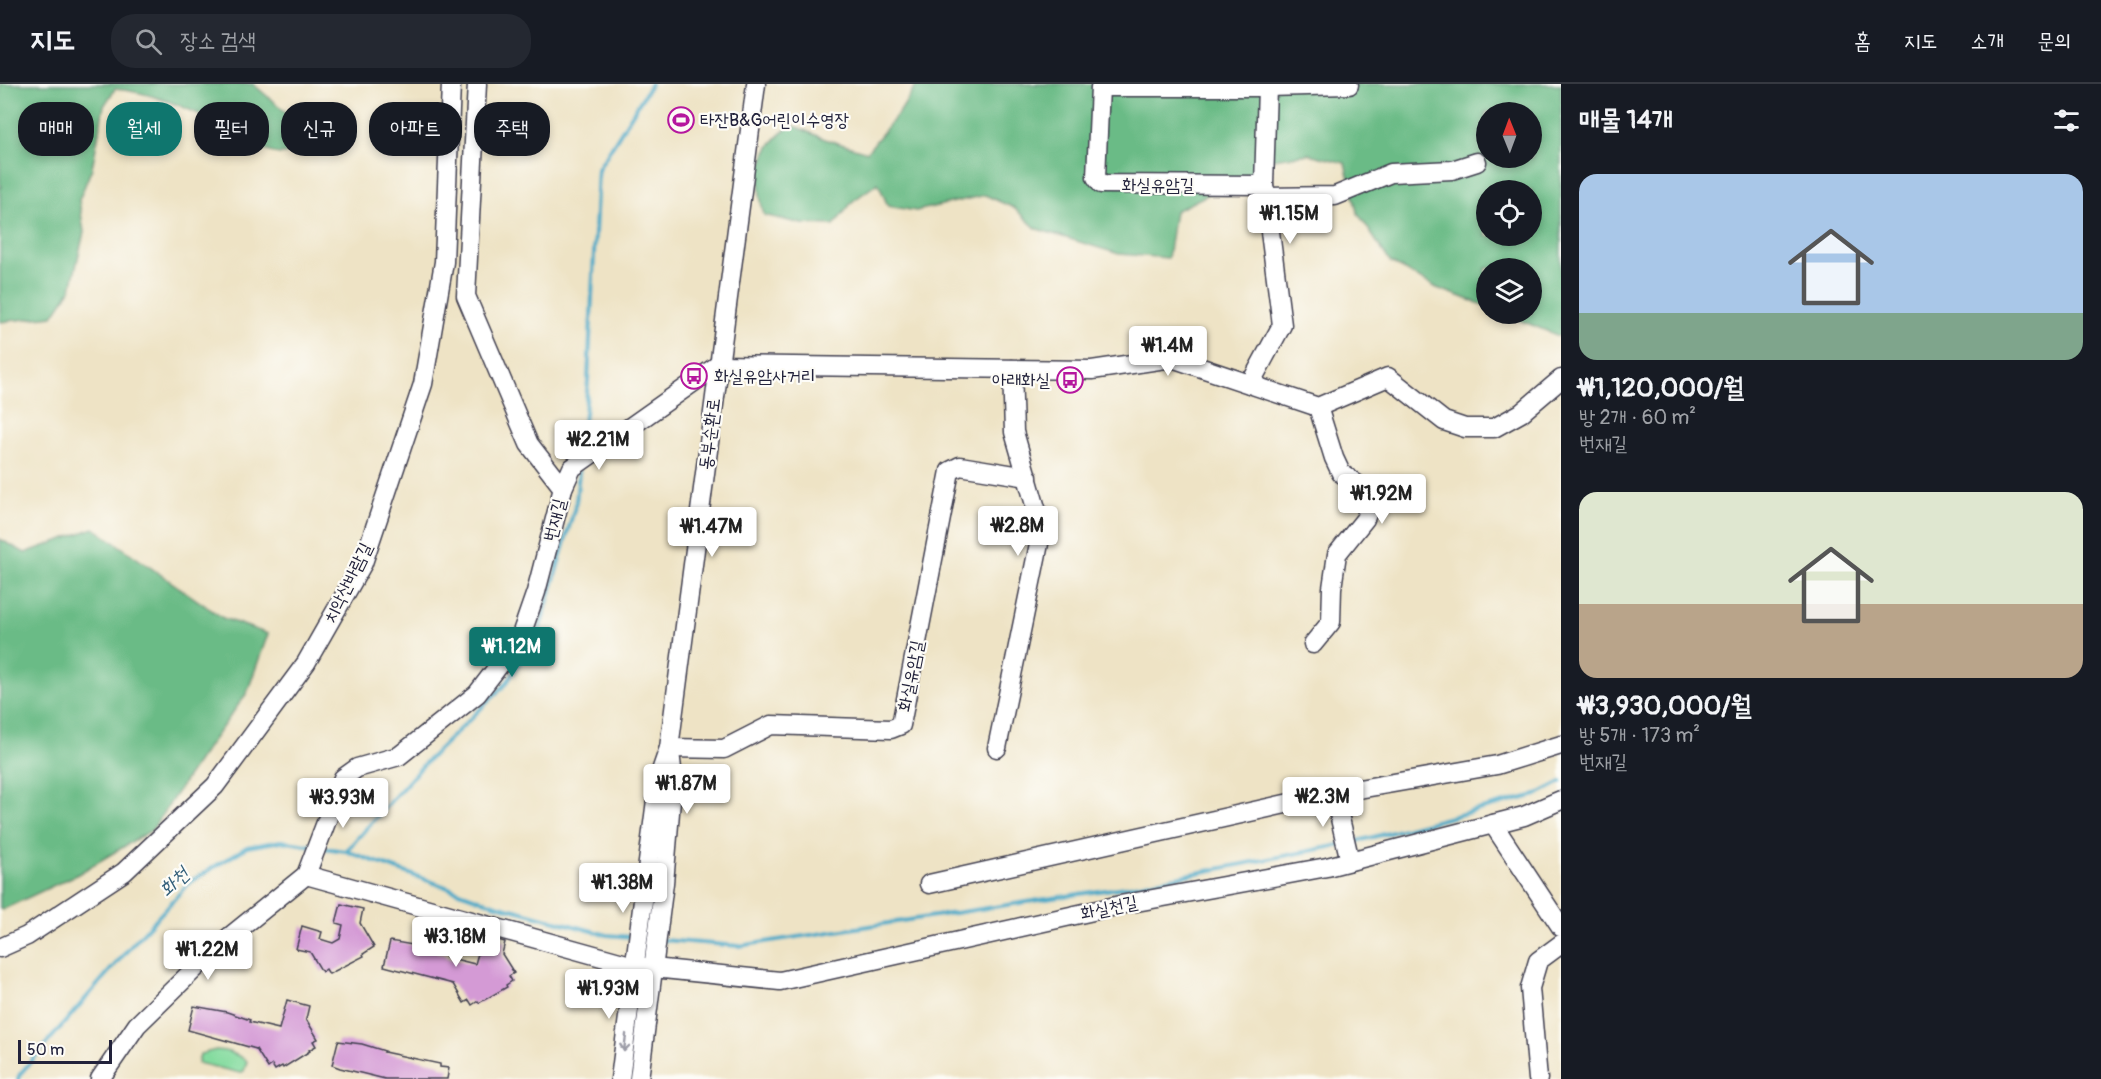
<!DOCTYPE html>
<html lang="ko">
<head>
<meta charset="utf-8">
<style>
	body { margin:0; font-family:Pangolin,"Poor Story",sans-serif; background:#242831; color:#f1f3f6; height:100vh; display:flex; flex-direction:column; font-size:22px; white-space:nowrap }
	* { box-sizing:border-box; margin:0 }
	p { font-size:20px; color:#9ea1a6 }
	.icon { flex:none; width:33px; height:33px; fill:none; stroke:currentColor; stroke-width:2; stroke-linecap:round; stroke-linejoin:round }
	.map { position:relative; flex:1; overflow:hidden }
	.panel { display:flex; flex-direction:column; background:#171b24; width:540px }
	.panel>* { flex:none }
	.guide { position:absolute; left:18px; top:18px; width:570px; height:54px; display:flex; gap:12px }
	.needle { width:39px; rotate:359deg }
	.fabs { position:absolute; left:1476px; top:18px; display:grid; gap:12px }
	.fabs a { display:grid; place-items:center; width:66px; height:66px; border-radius:50%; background:#171b24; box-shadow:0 3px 9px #0003; font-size:30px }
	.scale { position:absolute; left:18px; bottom:15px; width:94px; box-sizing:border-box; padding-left:6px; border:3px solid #22223b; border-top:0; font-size:16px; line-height:21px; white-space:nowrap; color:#22223b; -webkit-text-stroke:4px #fdfcf7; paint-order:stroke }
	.price { position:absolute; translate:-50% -51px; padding:0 14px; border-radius:6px; background:#fff; color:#222; font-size:20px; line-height:39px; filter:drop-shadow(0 2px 3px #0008) }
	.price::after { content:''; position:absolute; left:50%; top:36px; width:18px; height:14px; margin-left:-9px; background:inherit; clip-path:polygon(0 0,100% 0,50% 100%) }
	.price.selected { background:#0f766e; color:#fff }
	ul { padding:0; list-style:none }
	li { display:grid; align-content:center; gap:12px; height:318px; padding:0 18px }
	li span { display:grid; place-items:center; height:186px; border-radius:18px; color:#555 }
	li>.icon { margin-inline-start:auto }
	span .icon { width:108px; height:108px; fill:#fffc; stroke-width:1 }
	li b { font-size:26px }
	h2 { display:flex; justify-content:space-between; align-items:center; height:72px; padding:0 18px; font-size:26px }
	.chip { padding:0 21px; border-radius:24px; background:#171b24; box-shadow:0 3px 9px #0003; font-size:21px; line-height:54px }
	.chip.selected { background:#0f766e; color:#fff }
	header { display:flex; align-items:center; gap:36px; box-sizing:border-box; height:84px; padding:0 30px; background:#171b24; border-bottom:2px solid #363941 }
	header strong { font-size:28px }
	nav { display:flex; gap:33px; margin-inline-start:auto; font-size:21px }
	.search { width:420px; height:54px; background:#242831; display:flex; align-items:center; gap:15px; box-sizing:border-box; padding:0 21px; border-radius:24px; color:#9ea1a6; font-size:22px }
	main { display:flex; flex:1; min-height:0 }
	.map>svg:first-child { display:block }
	.green { fill:#84db9f; stroke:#537e6d; stroke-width:1.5 }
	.forest { fill:#6bbb86; stroke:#466e60; stroke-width:1.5; fill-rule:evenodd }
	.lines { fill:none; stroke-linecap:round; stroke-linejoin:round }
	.stream { stroke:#48a9c7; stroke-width:4 }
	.building { fill:#d49ad5 }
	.minor-casing { stroke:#413f50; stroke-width:21 }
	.minor { stroke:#fff; stroke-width:18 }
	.oneway { stroke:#9c9ca7 }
	.labels { text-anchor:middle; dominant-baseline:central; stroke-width:4.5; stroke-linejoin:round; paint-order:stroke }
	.poi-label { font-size:18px; fill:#22223b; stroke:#fdfcf7; text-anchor:start }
	.street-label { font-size:18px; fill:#22223b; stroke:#fdfcf7 }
	.water-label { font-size:20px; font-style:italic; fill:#335f7a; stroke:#fdfcf7 }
</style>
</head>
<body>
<header>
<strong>지도</strong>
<div class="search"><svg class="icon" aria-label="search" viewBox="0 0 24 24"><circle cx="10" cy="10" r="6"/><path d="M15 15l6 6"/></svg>장소 검색</div>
<nav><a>홈</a><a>지도</a><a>소개</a><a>문의</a></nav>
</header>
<main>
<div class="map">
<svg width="1561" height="995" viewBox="0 0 1561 995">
	<rect width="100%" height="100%" fill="#fdfcf7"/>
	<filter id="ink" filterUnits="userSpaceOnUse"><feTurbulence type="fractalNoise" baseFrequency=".0167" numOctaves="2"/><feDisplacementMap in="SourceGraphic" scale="12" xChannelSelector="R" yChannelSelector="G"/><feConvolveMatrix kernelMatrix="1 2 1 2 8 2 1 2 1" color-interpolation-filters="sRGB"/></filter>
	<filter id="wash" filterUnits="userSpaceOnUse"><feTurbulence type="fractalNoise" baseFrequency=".008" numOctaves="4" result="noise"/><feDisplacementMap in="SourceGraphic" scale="24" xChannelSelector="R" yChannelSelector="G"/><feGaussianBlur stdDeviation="1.35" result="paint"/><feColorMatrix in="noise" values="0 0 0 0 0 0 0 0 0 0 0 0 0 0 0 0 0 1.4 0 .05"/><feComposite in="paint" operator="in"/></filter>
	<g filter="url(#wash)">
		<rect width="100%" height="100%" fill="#eee3c5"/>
		<!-- green -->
		<path class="green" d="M216,966C228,966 237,970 247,977L244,987L240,989L198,979L200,970Z"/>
		<!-- forest -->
		<g class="forest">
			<path d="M0,0H253L308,47V61C301,64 290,70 282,70C263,71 233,46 216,38C185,23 150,8 115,5L104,22L92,84L79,116L84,148L71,205L53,232L0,238V103H2L0,99Z"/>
			<path d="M917,0H1561V253L1505,230H1532V184H1486V222L1437,204L1390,178L1357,128L1345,79L1309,70L1272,75L1232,111L1211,109L1175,127L1168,174L1119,170L1037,145L1014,124L985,111L916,127L888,122L878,99L853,117L834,141L802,140L764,131C754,93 758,63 792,41L825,55L867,68L901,26ZM1486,28H1532V74H1486ZM1486,106H1532V152H1486Z"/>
			<polygon points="94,444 223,534 268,550 247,609 200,674 152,746 78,790 2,826 0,825 0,455 25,469"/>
		</g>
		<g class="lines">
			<!-- stream -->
			<g class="stream">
				<polyline points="581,372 588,297 598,85 651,0"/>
				<polyline points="1350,759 1536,711 1561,698"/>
				<polyline points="323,764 346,767 493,820 607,851 632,853"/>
				<polyline points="346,767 426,678 506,600 538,551 576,419 579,388"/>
				<polyline points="663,856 739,862 1125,803 1340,761"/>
				<polyline points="18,995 20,990 133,860 191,797 247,763 281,757 313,762"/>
			</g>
		</g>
		<g id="blocks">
			<!-- building -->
			<g class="building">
				<polygon points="341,820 363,825 360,839 374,863 363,870 364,872 329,890 326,885 322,888 310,868 296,865 302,842 322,848 320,855 333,859 340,855 343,841 336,839"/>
				<polygon points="483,852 505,858 502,870 514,889 509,892 512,897 506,901 507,903 479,919 478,917 472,921 469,916 464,919 453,900 384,882 390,857 424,863 437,867 437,869 446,871 446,873 475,880"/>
				<polygon points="287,916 309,922 306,935 318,955 313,957 316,962 309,966 310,967 283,984 282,982 275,986 272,981 268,984 256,965 188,946 194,922 227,928 250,936 249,938 279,945"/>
				<polygon points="338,957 362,960 385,967 384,968 440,980 440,983 449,984 447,995 385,995 340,984 332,981"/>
			</g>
		</g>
	</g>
	<g filter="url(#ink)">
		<use href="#blocks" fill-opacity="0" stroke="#413f50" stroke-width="1.5"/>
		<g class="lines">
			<!-- minor casing -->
			<g class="minor-casing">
				<g id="minor">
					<polyline points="477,0 466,212 529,360 563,404"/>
					<polyline points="1264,101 1101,100 1096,93 1100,3 1267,3 1349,1"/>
					<polyline points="1266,113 1335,112 1391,89 1452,86 1477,78"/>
					<polyline points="718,281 1092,286 1172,274 1318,323 1388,293 1444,337 1465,344 1494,344 1521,329 1561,295"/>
					<polyline points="1250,300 1282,241 1264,101 1267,3"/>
					<polyline points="1313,560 1331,538 1332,504 1337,470 1365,435 1374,412 1341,389 1334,374 1318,323"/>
					<polyline points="669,664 724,665 771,641 891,645 901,641 950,387 960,382 1028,393"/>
					<polyline points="997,664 1042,445 1014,348 1012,285"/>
					<polyline points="1334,709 1350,777"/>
					<polyline points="1493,740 1561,843"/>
					<polyline points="306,791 634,882 780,897 1120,821 1327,783 1524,732 1561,716"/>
					<polyline points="929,800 1330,710 1497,681 1561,661"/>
					<polyline points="0,864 27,852 124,788 215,702 306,579 363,479 423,300 444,178 451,0"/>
					<polyline points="100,995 137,941 217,863 306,791 343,694 357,684 399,672 477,610 520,554 536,508 563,404 572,384 718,281"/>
					<polyline points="620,995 659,693 669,664 756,0"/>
					<polyline points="639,995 664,799 673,693 670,668"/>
					<polyline points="1538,995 1530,904 1538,877 1561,860"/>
				</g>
			</g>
			<!-- minor -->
			<use href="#minor" class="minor"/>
		</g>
		<!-- one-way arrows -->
		<defs><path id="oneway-shaft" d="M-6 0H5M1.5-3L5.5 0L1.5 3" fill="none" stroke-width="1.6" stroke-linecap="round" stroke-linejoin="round" transform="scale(1.5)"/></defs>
		<use class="oneway" href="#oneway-shaft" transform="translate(625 959) rotate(97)"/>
	</g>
	<!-- icons -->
	<defs>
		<g id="stadium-ring" transform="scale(1.35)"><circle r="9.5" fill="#fdfcf7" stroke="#b5179e" stroke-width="1.5"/><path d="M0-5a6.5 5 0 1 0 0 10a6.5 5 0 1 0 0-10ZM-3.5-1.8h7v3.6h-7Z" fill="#b5179e"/></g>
		<g id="bus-ring" transform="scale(1.35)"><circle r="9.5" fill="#fdfcf7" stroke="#b5179e" stroke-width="1.5"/><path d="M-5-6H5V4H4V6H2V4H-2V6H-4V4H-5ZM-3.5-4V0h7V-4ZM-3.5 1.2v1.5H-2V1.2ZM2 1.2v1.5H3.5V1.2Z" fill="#b5179e"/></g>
	</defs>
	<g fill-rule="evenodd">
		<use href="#stadium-ring" x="681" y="36"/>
		<use href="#bus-ring" x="694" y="292"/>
		<use href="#bus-ring" x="1070" y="296"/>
	</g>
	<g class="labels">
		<!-- poi labels -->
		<g class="poi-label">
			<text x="700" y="36">타잔B&amp;G어린이수영장</text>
			<text x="714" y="292">화실유암사거리</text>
			<text x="1050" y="296" text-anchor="end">아래화실</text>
		</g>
		<!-- street labels -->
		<g class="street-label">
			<text x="1158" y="101">화실유암길</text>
			<text transform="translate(710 350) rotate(-83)">동부순환로</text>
			<text transform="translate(555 436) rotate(-76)">번재길</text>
			<text transform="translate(348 499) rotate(-64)">치악산바람길</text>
			<text transform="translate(911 592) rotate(-79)">화실유암길</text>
			<text transform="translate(1109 824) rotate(-12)">화실천길</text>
		</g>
		<!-- water labels -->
		<g class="water-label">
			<text transform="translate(174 798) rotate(-44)">화천</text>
		</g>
	</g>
</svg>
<div class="fabs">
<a><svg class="needle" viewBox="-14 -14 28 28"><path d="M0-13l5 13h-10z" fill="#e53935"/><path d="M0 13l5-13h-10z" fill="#9ea1a6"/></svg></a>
<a><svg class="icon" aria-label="locate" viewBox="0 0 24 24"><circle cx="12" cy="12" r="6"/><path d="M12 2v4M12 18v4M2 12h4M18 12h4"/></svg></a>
<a><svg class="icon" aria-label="layers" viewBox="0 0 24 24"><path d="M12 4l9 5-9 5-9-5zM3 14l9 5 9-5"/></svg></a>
</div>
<div class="scale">50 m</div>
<b class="price" style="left:1290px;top:161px">₩1.15M</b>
<b class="price" style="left:1168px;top:293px">₩1.4M</b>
<b class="price" style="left:599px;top:387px">₩2.21M</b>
<b class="price" style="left:1382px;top:441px">₩1.92M</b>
<b class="price" style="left:1018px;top:473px">₩2.8M</b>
<b class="price" style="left:712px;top:474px">₩1.47M</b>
<b class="price selected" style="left:512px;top:594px">₩1.12M</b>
<b class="price" style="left:687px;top:731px">₩1.87M</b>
<b class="price" style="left:1323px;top:744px">₩2.3M</b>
<b class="price" style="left:343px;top:745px">₩3.93M</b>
<b class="price" style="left:623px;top:830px">₩1.38M</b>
<b class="price" style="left:456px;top:884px">₩3.18M</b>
<b class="price" style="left:208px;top:897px">₩1.22M</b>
<b class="price" style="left:609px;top:936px">₩1.93M</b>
<div class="guide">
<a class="chip">매매</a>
<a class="chip selected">월세</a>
<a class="chip">필터</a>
<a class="chip">신규</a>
<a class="chip">아파트</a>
<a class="chip">주택</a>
</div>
</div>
<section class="panel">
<h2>매물 14개<svg class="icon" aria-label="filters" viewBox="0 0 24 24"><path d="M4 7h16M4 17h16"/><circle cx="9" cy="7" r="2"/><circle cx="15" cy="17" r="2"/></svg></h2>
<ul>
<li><span style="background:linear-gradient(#a9c7e8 75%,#7fa58c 0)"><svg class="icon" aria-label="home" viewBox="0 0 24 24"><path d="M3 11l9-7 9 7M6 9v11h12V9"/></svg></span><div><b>₩1,120,000/월</b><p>방 2개 · 60 m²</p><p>번재길</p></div></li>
<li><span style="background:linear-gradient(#dfe7d0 60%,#b9a48a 0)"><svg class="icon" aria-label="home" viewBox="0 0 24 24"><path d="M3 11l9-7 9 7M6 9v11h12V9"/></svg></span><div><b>₩3,930,000/월</b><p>방 5개 · 173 m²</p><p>번재길</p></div></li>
</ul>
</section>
</main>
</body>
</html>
